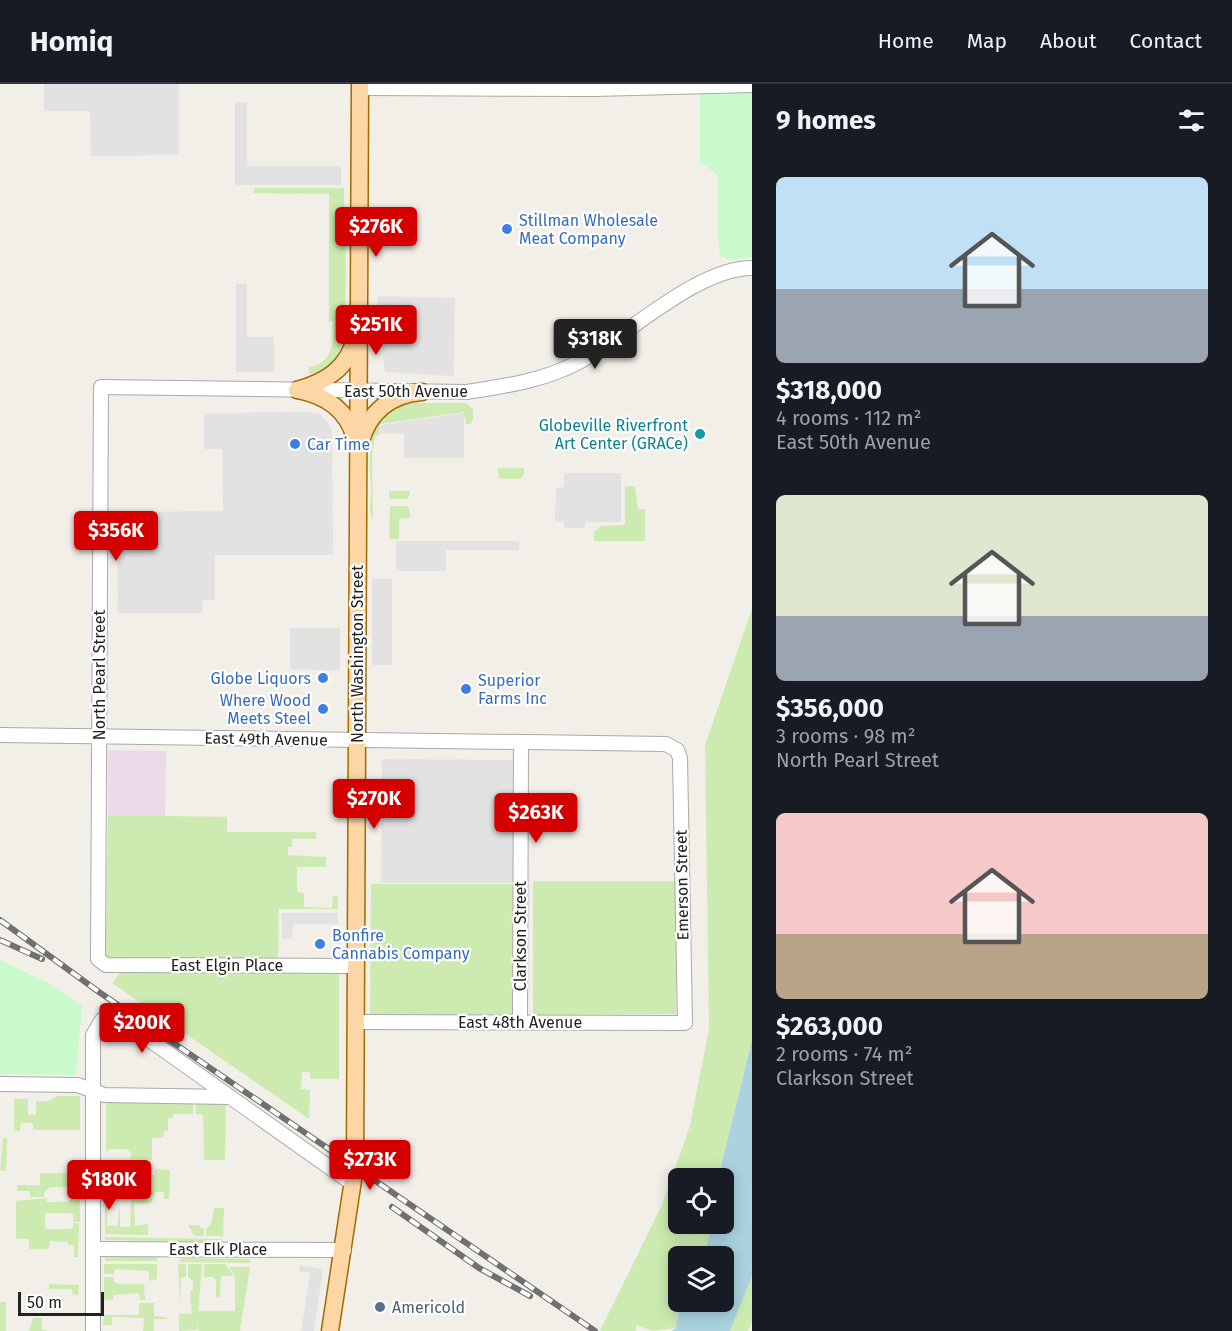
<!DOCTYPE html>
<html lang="en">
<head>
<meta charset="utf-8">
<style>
	body { margin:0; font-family:"Fira Sans",sans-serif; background:#20242c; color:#f1f3f6; height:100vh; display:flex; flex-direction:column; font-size:22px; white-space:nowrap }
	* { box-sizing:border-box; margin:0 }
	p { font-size:20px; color:#9ea1a6 }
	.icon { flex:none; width:33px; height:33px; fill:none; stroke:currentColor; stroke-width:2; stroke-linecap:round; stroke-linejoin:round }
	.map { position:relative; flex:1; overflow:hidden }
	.sheet { display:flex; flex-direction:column; background:#171b24; width:480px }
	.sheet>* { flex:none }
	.tools { position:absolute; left:668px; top:1084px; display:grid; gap:12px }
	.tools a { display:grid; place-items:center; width:66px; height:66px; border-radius:9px; background:#171b24; box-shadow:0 3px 15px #0003; font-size:30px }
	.scale { position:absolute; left:18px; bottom:15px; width:86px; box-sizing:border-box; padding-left:6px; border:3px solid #222; border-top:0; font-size:16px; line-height:21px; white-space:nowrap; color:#222; -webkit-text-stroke:4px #fff; paint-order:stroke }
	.price { position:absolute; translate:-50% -51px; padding:0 14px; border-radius:6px; background:#d40000; color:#fff; font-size:20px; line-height:39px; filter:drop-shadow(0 2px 3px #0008) }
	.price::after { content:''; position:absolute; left:50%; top:36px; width:18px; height:14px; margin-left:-9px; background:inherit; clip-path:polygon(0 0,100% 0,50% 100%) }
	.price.active { background:#222; color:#fff }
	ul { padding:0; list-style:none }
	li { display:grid; align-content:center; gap:12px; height:318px; padding:0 24px }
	li span { display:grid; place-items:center; height:186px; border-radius:9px; color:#555 }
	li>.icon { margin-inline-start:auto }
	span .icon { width:108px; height:108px; fill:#fffc; stroke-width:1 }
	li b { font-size:26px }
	h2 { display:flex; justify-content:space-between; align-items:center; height:72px; padding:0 24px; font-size:26px }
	header { display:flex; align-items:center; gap:36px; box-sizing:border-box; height:84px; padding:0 30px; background:#171b24; border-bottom:2px solid #363941 }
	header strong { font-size:28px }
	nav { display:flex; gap:33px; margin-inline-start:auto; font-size:21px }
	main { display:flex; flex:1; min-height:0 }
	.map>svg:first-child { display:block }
	.industrial { fill:#ebdbe8 }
	.grass { fill:#cdebb0; fill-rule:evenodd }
	.park { fill:#c8facc }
	.parking { fill:#e2e2e2 }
	.water { fill:#aad3df }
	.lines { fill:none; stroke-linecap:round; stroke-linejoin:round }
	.minor-casing { stroke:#a9a9a9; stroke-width:16 }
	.major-casing { stroke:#a06b00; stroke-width:19 }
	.minor { stroke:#fff; stroke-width:14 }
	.major { stroke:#fcd6a4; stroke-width:16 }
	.rail-casing { stroke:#707070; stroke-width:6 }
	.rail { stroke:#fff; stroke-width:4; stroke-dasharray:11; stroke-linecap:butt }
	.shop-dot { fill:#3f7fe0; stroke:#fff; stroke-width:2 }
	.culture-dot { fill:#0f9aa8; stroke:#fff; stroke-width:2 }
	.service-dot { fill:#5c6f8a; stroke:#fff; stroke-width:2 }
	.labels { text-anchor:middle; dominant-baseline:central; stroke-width:4.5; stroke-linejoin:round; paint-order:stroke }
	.shop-label { font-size:16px; fill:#366cbe; stroke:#fff; text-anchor:start }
	.street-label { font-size:16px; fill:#222; stroke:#fff }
	.culture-label { font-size:16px; fill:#0d838f; stroke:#fff; text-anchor:end }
	.service-label { font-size:16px; fill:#4e5e75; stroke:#fff; text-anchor:start }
</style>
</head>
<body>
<header>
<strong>Homiq</strong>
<nav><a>Home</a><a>Map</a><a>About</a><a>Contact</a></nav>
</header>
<main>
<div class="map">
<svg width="752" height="1247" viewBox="0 0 752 1247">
	<rect width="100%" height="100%" fill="#f2efe9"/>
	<!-- industrial -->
	<polygon class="industrial" points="108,666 166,667 165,732 108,731"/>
	<!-- grass -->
	<g class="grass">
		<path d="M254,104H344C344,139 351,243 338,270C332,283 322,288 309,290V283C334,279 333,257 333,237H329V110L254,109Z"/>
		<path d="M408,319H466L473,325V335L470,340H466L464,328L380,340V349L375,353L372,369L373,435C367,426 372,414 371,403C368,371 367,325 408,319Z"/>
		<polygon points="497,384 524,384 524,391 520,395 500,395"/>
		<polygon points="625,402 635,402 638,425 645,425 645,457 594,457 594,448 601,442 625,441"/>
		<polygon points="389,407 410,407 408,415 389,415"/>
		<polygon points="390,422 408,422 411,434 399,435 399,455 389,455"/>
		<polygon points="752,525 752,957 718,1095 678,1095 678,1140 712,1140 704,1173 678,1173 678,1218 680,1218 676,1244 653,1247 636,1241 636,1247 600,1247 662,1121 690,1042 709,945 705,661"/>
		<polygon points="108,731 227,733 227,748 316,748 316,755 292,755 292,763 288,763 288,771 326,773 326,783 297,783 297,808 304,809 304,823 332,824 333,812 338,812 338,825 279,825 278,877 106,876"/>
		<polygon points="533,797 676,797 676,930 533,931"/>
		<polygon points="371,800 515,800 514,931 370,930"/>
		<polygon points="121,888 339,888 339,995 310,995 310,988 302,988 301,1005 310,1006 309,1035 112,899"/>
		<polygon points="58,1012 80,1012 80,1046 33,1046 33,1039 21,1039 20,1047 14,1047 14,1015 28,1015 28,1031 36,1031 36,1017 48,1017"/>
		<polygon points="106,1018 193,1019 193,1030 173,1030 173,1034 168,1034 168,1047 164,1047 163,1054 152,1054 152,1076 131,1075 131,1069 127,1065 110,1065 106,1068"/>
		<polygon points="196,1019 226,1020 225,1076 204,1076 203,1031 196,1030"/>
		<polygon points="3,1054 7,1054 6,1087 0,1087"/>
		<path d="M105,1084H118L119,1093L139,1097L140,1090L155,1091V1085L170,1086L169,1115H164V1108H155L151,1119H134L135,1142L148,1140V1151L105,1150ZM131,1116L130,1143H120V1120L117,1142H107L108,1117Z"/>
		<polygon points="40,1089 80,1089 80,1110 72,1110 69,1103 50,1103 44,1108 44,1113 30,1113 30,1107 17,1107 17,1101 40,1101"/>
		<polygon points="72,1111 80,1111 80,1138 73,1138 73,1130 69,1129 45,1129 45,1145 69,1145 73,1144 73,1139 79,1139 78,1173 74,1173 74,1161 68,1161 68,1158 50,1157 49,1165 29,1165 29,1155 16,1155 16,1117 47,1114 47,1118 69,1118"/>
		<polygon points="214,1124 224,1124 223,1152 206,1152 206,1144 211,1141"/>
		<polygon points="188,1141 200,1141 200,1144 204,1144 204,1152 194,1152"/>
		<polygon points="105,1153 223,1155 221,1158 105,1156"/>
		<rect x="105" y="1173" width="52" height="4"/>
		<polygon points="182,1174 249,1175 252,1179 179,1178"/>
		<polygon points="104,1180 157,1180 157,1195 149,1197 149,1187 117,1185 114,1186 114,1190 104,1190"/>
		<polygon points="178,1180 186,1180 186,1193 181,1193 180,1222"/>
		<polygon points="188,1180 202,1180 197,1246 179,1247 179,1230 192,1230 193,1246 190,1207 193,1206 193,1197 188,1193"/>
		<polygon points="204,1180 225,1180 234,1192 221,1192 220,1213 216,1213 216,1196 213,1193 204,1193"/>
		<polygon points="229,1183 250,1183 240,1247 198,1247 198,1227 235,1227 235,1192"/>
		<polygon points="752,1190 752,1238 748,1247 730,1247"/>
		<polygon points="104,1193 114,1193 114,1198 118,1200 144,1200 145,1216 140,1216 139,1209 113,1211 113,1216 104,1216"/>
		<polygon points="49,1200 79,1201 78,1211 73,1211 72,1205 49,1205"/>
		<rect x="0" y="1218" width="6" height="29"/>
		<polygon points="139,1219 154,1219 154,1232 167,1233 167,1235 154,1235 154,1247 143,1247 144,1234 116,1233 112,1234 112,1241 103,1241 104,1231 139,1231"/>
		<polygon points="33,1234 42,1234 42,1245 48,1247 29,1247"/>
	</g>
	<!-- park -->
	<g class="park">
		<polygon points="700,0 752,0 752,173 728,176 720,171 718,158 718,91 700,78"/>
		<polygon points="0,876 46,898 82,921 76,991 0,990"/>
	</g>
	<!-- parking -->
	<g class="parking">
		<polygon points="44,0 179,0 179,71 91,72 90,27 44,27"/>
		<polygon points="235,18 247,18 247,82 341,82 341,101 235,101"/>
		<polygon points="236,200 247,200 247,253 274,253 274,288 236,288"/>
		<polygon points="377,212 455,214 454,292 385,288"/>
		<polygon points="311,328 320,330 332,344 333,471 215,471 215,516 202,516 202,529 118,529 117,428 223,427 222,365 204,365 204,329"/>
		<polygon points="464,329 464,374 404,374 404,350 381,349 381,341"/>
		<polygon points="564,389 621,389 621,438 586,438 585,444 564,444 564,437 555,437 556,404 564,403"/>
		<polygon points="396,457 519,457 519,466 446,466 446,487 396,487"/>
		<rect x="372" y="495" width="20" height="86"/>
		<polygon points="290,544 340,544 340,587 290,585"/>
		<polygon points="382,675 513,676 513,799 381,799"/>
		<polygon points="282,829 338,829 338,840 293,840 292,855 282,855"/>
		<polygon points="300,1181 323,1185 314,1247 301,1247 310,1189 299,1187"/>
	</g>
	<!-- water -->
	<polygon class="water" points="752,956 752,1192 730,1247 671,1247 676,1244 680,1218 723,1218 723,1173 704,1173 712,1140 723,1140 723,1095 718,1095"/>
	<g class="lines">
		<!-- minor casing -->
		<g class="minor-casing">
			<g id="minor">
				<polyline points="360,4 594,5 752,1"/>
				<polyline points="0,651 666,660 677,666 680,674 685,939 356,938"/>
				<path d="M356,882L106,881L98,875L101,303L467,308C505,302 542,297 577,279C626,253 696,184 752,184"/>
				<polyline points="520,939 521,658"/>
				<polyline points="0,1000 78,1001 104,1011 230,1013"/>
				<polyline points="93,1165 344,1166"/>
				<polyline points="93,1247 93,951 102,936 120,935 353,1100"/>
			</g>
		</g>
		<!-- major casing -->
		<g class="major-casing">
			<g id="major">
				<path d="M297,306C325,298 348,285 355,254"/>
				<path d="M298,306C326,312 347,325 355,354"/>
				<path d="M361,357C369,328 391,310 422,308"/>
				<polyline points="330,1247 355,1083 360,0"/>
			</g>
		</g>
		<!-- minor -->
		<use href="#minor" class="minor"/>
		<!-- major -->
		<use href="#major" class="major"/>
		<!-- rail casing -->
		<g class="rail-casing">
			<g id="rail">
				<polyline points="0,836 99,908 595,1247"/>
				<polyline points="0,856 42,875"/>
				<polyline points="392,1123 479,1184 530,1212"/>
			</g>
		</g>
		<!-- rail -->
		<use href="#rail" class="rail"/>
	</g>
	<!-- markers -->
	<g class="shop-dot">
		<circle cx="507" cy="145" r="6"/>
		<circle cx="295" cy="360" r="6"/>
		<circle cx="323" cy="594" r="6"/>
		<circle cx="466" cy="605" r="6"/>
		<circle cx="323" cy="625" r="6"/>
		<circle cx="320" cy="860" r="6"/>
	</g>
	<circle class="culture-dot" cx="700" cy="350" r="6"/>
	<circle class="service-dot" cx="380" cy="1223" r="6"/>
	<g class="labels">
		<!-- shop labels -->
		<g class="shop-label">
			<text x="519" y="136">Stillman Wholesale<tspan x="519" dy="18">Meat Company</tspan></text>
			<text x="307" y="360">Car Time</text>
			<text x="311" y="594" text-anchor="end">Globe Liquors</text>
			<text x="478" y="596">Superior<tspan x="478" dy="18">Farms Inc</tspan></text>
			<text x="311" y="616" text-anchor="end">Where Wood<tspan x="311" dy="18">Meets Steel</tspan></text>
			<text x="332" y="851">Bonfire<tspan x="332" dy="18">Cannabis Company</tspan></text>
		</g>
		<!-- street labels -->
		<g class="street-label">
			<text x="406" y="307">East 50th Avenue</text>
			<text transform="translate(357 570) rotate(-90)">North Washington Street</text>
			<text transform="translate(99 591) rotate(-90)">North Pearl Street</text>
			<text transform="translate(266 655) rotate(1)">East 49th Avenue</text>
			<text transform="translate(682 801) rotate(-91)">Emerson Street</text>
			<text transform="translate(520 852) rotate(-90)">Clarkson Street</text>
			<text x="227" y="881">East Elgin Place</text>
			<text x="520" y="938">East 48th Avenue</text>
			<text x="218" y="1165">East Elk Place</text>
		</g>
		<!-- culture labels -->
		<g class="culture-label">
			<text x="688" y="341">Globeville Riverfront<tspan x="688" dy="18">Art Center (GRACe)</tspan></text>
		</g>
		<!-- service labels -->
		<g class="service-label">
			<text x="392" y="1223">Americold</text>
		</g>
	</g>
</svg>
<div class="tools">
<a><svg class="icon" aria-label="locate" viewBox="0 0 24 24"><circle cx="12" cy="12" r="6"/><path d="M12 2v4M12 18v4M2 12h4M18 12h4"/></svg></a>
<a><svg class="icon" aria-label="layers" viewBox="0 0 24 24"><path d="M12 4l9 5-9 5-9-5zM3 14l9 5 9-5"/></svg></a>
</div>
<div class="scale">50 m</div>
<b class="price" style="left:376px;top:174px">$276K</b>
<b class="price" style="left:376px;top:272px">$251K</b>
<b class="price active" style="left:595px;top:286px">$318K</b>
<b class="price" style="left:116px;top:478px">$356K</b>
<b class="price" style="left:374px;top:746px">$270K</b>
<b class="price" style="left:536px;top:760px">$263K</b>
<b class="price" style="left:142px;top:970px">$200K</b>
<b class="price" style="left:370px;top:1107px">$273K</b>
<b class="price" style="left:109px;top:1127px">$180K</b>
</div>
<section class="sheet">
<h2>9 homes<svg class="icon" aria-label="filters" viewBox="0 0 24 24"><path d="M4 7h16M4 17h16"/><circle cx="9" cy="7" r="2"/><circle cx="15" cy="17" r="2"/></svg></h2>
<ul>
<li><span style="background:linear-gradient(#bfe0f5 60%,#9aa5b1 0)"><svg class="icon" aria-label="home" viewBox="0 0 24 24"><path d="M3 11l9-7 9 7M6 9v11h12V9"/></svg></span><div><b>$318,000</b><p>4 rooms · 112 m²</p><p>East 50th Avenue</p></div></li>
<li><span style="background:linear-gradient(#dfe7d0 65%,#9aa5b1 0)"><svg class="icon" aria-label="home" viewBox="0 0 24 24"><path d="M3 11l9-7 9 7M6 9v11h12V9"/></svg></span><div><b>$356,000</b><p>3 rooms · 98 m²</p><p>North Pearl Street</p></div></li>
<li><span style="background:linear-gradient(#f6c9c9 65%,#b9a48a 0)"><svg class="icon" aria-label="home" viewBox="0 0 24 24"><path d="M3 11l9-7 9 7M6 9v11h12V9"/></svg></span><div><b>$263,000</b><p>2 rooms · 74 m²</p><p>Clarkson Street</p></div></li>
</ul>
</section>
</main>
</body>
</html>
